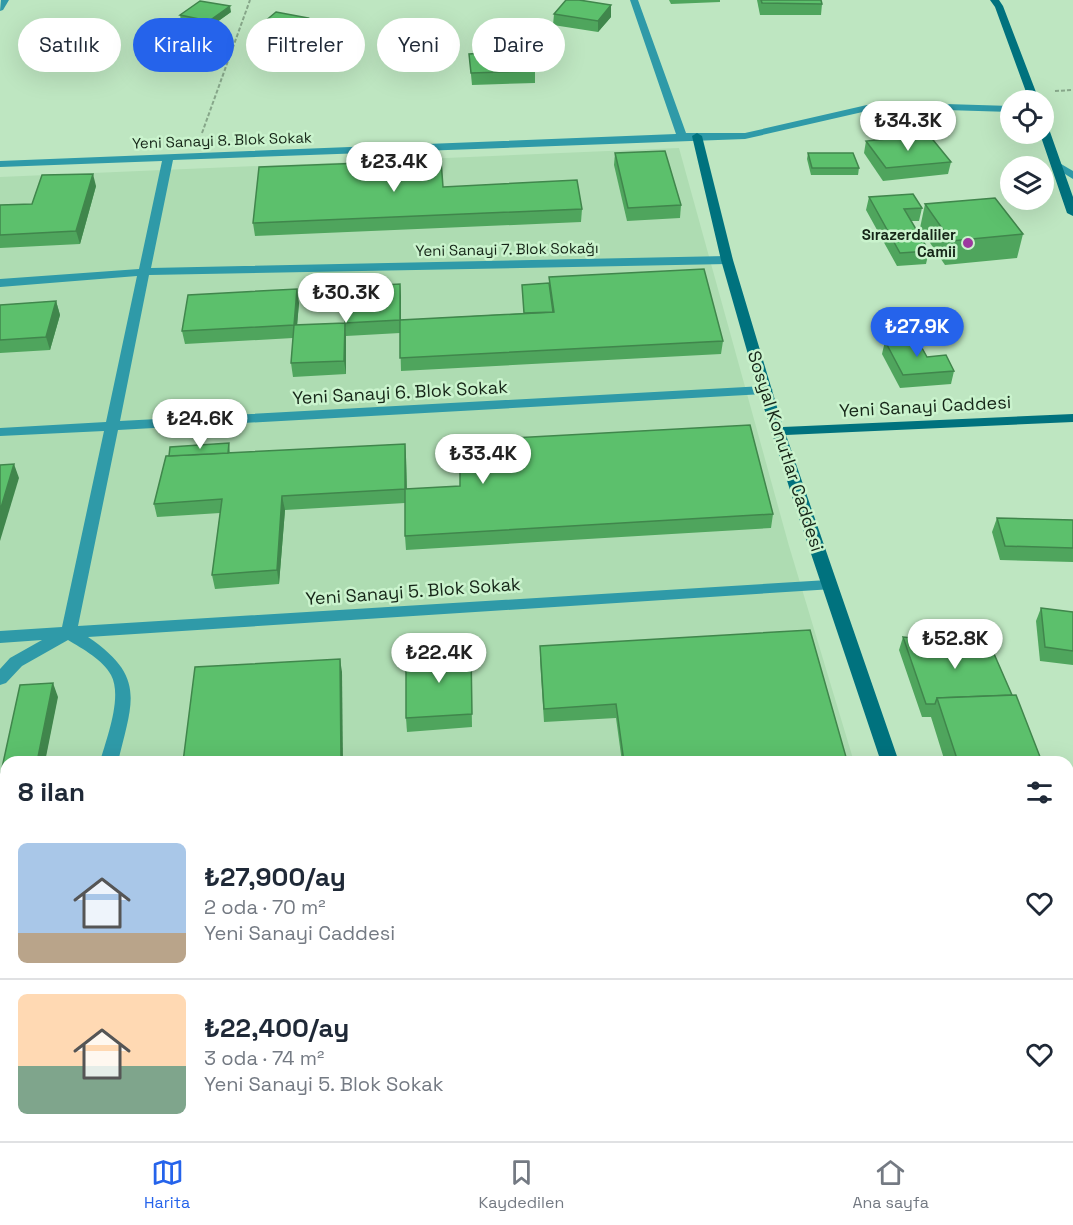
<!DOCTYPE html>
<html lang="tr">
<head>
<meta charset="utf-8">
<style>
	body { margin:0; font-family:"Space Grotesk",sans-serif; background:#f2f2f3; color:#1f2937; height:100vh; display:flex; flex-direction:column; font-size:22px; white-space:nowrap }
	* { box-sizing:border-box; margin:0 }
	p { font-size:20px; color:#747a83 }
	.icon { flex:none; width:33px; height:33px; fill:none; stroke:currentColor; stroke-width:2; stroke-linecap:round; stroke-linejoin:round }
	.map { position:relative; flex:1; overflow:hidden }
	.panel { position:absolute; left:0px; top:756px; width:1074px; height:386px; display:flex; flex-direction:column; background:#fff; border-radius:18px 18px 0 0; box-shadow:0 6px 24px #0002 }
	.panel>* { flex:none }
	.top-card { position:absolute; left:18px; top:18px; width:600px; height:54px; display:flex; gap:12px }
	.controls { position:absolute; left:1000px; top:90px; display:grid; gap:12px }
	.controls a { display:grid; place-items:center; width:54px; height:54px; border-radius:50%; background:#fff; box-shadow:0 6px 24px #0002; font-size:30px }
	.price { position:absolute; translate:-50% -51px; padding:0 14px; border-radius:21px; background:#fff; color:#222; font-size:20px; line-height:39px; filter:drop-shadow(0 2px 3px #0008) }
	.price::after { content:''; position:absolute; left:50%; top:36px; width:18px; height:14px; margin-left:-9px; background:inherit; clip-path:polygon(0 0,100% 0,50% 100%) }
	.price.current { background:#2563eb; color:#fff }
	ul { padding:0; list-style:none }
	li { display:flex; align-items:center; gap:18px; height:150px; padding:0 18px }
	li+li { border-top:2px solid #e0e1e3 }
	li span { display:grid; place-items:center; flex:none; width:168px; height:120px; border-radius:9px; color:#555 }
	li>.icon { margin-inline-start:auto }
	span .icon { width:72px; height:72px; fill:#fffc; stroke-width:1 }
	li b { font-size:26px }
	h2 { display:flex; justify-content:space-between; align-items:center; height:72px; padding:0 18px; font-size:26px }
	.pill { padding:0 21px; border-radius:27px; background:#fff; box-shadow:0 6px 24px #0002; font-size:21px; line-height:54px }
	.pill.current { background:#2563eb; color:#fff }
	.dock { display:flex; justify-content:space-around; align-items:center; height:84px; border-top:2px solid #e0e1e3; background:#fff; font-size:16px; color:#747a83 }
	.dock a { display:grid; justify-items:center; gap:3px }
	.dock .current { color:#2563eb }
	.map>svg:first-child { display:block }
	.built { fill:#aedcb2 }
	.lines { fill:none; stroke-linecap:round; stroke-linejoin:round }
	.path { stroke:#87a78a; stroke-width:2; stroke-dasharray:4 2; stroke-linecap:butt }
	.lane { fill:#2f9aa8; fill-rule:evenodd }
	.street { fill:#2f9aa8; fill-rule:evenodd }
	.secondary { fill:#00727e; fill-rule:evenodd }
	.wall { fill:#4fa55d }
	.shaded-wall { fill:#40864c }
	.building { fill:#5cc06c; stroke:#40864c; stroke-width:1.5 }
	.poi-dot { fill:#9d399f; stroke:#caf3cd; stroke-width:2 }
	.labels { text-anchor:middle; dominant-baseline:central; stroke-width:5; stroke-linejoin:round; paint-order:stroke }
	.far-street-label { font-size:15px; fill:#162618; stroke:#caf3cd }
	.far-poi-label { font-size:15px; font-weight:bold; fill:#162618; stroke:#caf3cd; text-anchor:end }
	.street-label { font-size:18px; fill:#162618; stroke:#caf3cd }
</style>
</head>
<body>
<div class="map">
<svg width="1073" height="1141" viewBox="0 0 1073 1141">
	<rect width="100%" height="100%" fill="#bee6c1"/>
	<!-- built -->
	<polygon class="built" points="679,148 789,546 854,762 6,762 6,1136 965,1136 967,1141 0,1141 0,177"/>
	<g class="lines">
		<!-- path -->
		<g class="path">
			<polyline points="1055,91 1073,90"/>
			<polyline points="202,133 250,0"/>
		</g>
		<!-- lane -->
		<polygon class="lane" points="1056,161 1073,171 1073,179 1052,166 1052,162"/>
		<!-- street -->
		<g class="street">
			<polygon points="1,0 9,0 3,10 0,11"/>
			<path d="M630,0H638L686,133H745L880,102L1011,106V112L880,108L745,139L173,160L151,268L727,256L733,260L727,264L149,275L120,421L766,386L773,390L766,394L118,430L78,626L828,580L833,581L836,585L833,589L88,637C147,677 132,702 118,762H100C106,740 123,697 111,675C103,660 83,649 68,640L22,666L6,683L0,685V669L10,658L42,640L0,643V631L62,627L104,431L0,436V428L106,422L137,276L0,287V279L139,269L162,161L0,167V161L676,134Z"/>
			<polygon points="6,898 6,917 0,919 0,900"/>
		</g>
		<!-- secondary -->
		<g class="secondary">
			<polygon points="990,0 999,0 1003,6 1039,100 1029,100 995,7"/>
			<polygon points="1044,126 1049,129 1073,197 1073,216 1067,213 1040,134 1044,134"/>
			<polygon points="697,133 702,136 733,260 783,427 1073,414 1073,422 786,435 899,762 881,762 797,512 757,386 721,260 692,136"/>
			<polygon points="997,1136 1018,1136 1020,1141 998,1141"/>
		</g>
	</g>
	<!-- wall -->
	<g class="wall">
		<polygon points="669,0 720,0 720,2 671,4"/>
		<polygon points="757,0 821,0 822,4 821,15 760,15"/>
		<polygon points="611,5 611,17 598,32 553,25 554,14"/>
		<polygon points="231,12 210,27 181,21 180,15"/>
		<polygon points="309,24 291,39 258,33 258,27"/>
		<polygon points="469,54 516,59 535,71 535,83 472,85"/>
		<polygon points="882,111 932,123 931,130 887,131 881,117"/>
		<polygon points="866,141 951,162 948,174 883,181 864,153"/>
		<polygon points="615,153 681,205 680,218 627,221 614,165"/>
		<polygon points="808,153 859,168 858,175 811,175 807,159"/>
		<polygon points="96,186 80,244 0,248 0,205 32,204"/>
		<polygon points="443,187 582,209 581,222 255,236 253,223"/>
		<polygon points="869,197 922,208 919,221 911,221 929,251 926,264 897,266 866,210"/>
		<polygon points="925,204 1023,234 1017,258 945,265 920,228"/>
		<polygon points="549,277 723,341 721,354 401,371 400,333 346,336 346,374 293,377 291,363 293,338 185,344 182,331 299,303 297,325 345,323 400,284 401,320 524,313 522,285 549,283"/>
		<polygon points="56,301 60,315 50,350 0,353 0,305"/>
		<polygon points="885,341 954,371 951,384 900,388 882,354"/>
		<polygon points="229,443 230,453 405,444 406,457 407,489 773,514 771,528 406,550 405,536 405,503 285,510 279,584 215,589 212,575 220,513 157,517 154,504"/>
		<polygon points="997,518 1073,520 1073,562 1000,560 992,532"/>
		<polygon points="1041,608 1073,612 1073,665 1040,661 1036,621"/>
		<polygon points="903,637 1012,695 1042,762 945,762 931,717 922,717 899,650"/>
		<polygon points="540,646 846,757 845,762 622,762 616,718 544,722 540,660"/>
		<polygon points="471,665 472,727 407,732 406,718"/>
		<polygon points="6,776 6,790 0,777"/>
		<polygon points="1073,912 1073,996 1068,996 1068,921"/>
		<polygon points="1073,1007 1073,1065 1068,1051 1068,1009 1069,1008"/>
		<rect x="505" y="1136" width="91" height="5"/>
	</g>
	<!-- shaded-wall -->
	<g class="shaded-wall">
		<polygon points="611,5 611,17 598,32 598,21"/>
		<polygon points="230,6 231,12 210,27 209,21"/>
		<polygon points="308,18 309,24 291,39 290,33"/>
		<polygon points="93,174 96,186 80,244 76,231"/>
		<polygon points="400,284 401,297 401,333 400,320"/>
		<polygon points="297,289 299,303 296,338 294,325"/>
		<polygon points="56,301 60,315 50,350 46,337"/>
		<polygon points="345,323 346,336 346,374 344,361"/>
		<polygon points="405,444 406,457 407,503 405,489"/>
		<polygon points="14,464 19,478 0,541 0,511"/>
		<polygon points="282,496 285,510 279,584 277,570"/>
		<polygon points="340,659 342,672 343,762 341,762"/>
		<polygon points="53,683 58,697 45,762 37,762"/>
		<polygon points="147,1136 154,1136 153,1141 147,1141"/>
		<rect x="329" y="1136" width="3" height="5"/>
	</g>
	<!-- building -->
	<g class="building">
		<polygon points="566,0 579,0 611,5 598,21 554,14"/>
		<polygon points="761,0 821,0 822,4 762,3"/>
		<polygon points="200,1 230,6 209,21 180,15"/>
		<polygon points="276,12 308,18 290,33 258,27"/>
		<polygon points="515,51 516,59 533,58 535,71 471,73 469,54"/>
		<polygon points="925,110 932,123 889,124 882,111"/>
		<polygon points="929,135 951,162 886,168 866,141"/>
		<polygon points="665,151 681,205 628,208 615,153"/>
		<polygon points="808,153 853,153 859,168 812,168"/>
		<polygon points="441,160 443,187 577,180 582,209 253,223 259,167"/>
		<polygon points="93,174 76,231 0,235 0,205 32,204 42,175"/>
		<polygon points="913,194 922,208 904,209 929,251 900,253 869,197"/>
		<polygon points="995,198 1023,234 951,241 925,204"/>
		<polygon points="704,269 723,341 400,358 400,320 554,312 549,277"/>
		<polygon points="549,283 553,312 524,313 522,285"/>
		<polygon points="400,284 400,320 345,323 344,361 291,363 294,325 345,323 347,287"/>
		<polygon points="297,289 294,325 182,331 188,295"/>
		<polygon points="56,301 46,337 0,340 0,305"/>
		<polygon points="917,339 927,357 946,355 954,371 903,375 885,341"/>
		<polygon points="750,425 773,514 405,536 405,489 282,496 277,570 212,575 222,499 154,504 166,456 405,444 405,489 460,486 460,441"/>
		<polygon points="229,443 228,453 169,456 170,447"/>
		<polygon points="14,464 0,511 0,465"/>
		<polygon points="997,518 1073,520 1073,548 1005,546"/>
		<polygon points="1041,608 1073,612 1073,651 1045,647"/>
		<polygon points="810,630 846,757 771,762 624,762 616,704 544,709 540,646"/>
		<polygon points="903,637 991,647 1012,695 937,698 935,704 926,704"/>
		<polygon points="471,651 472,714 406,718 406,654"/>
		<polygon points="340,659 341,762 183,762 195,667"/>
		<polygon points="53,683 37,762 6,762 6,776 0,777 20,685"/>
		<polygon points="1016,695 1042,762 958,762 937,698"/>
		<rect x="1068" y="921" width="5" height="63"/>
		<polygon points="1073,1007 1073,1019 1069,1008"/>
		<polygon points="52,1136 147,1136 147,1141 51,1141"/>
		<rect x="240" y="1136" width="89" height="5"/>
		<polygon points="505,1136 534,1136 505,1138"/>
	</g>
	<!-- markers -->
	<circle class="poi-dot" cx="968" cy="243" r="6"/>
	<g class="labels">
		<!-- far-street labels -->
		<g class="far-street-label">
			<text transform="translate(222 140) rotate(-2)">Yeni Sanayi 8. Blok Sokak</text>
			<text transform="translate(507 249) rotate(-1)">Yeni Sanayi 7. Blok Sokağı</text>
		</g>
		<!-- far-poi labels -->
		<g class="far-poi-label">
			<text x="956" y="234">Sırazerdaliler<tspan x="956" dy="17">Camii</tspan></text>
		</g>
		<!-- street labels -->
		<g class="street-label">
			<text transform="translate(400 392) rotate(-3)">Yeni Sanayi 6. Blok Sokak</text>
			<text transform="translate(925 406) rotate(-3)">Yeni Sanayi Caddesi</text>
			<text transform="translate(786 451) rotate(72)">Sosyal Konutlar Caddesi</text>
			<text transform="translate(413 591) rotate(-4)">Yeni Sanayi 5. Blok Sokak</text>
		</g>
	</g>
</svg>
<div class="controls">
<a><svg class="icon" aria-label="locate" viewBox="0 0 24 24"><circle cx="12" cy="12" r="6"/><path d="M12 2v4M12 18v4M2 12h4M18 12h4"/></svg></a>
<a><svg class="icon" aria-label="layers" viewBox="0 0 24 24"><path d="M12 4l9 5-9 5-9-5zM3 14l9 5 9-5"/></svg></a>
</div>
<b class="price" style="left:908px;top:152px">₺34.3K</b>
<b class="price" style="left:394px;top:193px">₺23.4K</b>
<b class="price" style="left:346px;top:324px">₺30.3K</b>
<b class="price current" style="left:917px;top:358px">₺27.9K</b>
<b class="price" style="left:200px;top:450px">₺24.6K</b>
<b class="price" style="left:483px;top:485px">₺33.4K</b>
<b class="price" style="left:955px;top:670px">₺52.8K</b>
<b class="price" style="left:439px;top:684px">₺22.4K</b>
<div class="top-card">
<a class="pill">Satılık</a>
<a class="pill current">Kiralık</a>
<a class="pill">Filtreler</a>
<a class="pill">Yeni</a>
<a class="pill">Daire</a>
</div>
<section class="panel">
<h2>8 ilan<svg class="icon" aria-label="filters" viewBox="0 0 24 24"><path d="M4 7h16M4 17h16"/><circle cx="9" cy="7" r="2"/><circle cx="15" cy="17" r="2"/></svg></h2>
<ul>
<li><span style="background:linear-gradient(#a9c7e8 75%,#b9a48a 0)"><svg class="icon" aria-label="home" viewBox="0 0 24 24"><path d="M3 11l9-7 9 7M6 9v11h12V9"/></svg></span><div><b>₺27,900/ay</b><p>2 oda · 70 m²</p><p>Yeni Sanayi Caddesi</p></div><svg class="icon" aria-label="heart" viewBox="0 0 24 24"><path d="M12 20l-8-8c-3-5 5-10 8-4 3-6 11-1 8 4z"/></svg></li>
<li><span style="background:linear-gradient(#ffd9b3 60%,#7fa58c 0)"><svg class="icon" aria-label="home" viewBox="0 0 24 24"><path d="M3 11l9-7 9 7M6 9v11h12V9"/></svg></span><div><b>₺22,400/ay</b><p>3 oda · 74 m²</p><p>Yeni Sanayi 5. Blok Sokak</p></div><svg class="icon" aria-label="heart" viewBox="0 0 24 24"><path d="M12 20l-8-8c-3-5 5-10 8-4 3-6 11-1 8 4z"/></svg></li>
</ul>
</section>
</div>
<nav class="dock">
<a class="current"><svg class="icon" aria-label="map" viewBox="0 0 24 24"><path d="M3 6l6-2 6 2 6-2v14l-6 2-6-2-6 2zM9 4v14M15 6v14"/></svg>Harita</a>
<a><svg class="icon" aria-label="saved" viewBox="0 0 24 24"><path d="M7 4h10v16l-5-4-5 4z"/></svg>Kaydedilen</a>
<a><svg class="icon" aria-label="home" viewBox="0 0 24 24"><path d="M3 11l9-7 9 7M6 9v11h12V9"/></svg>Ana sayfa</a>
</nav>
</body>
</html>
